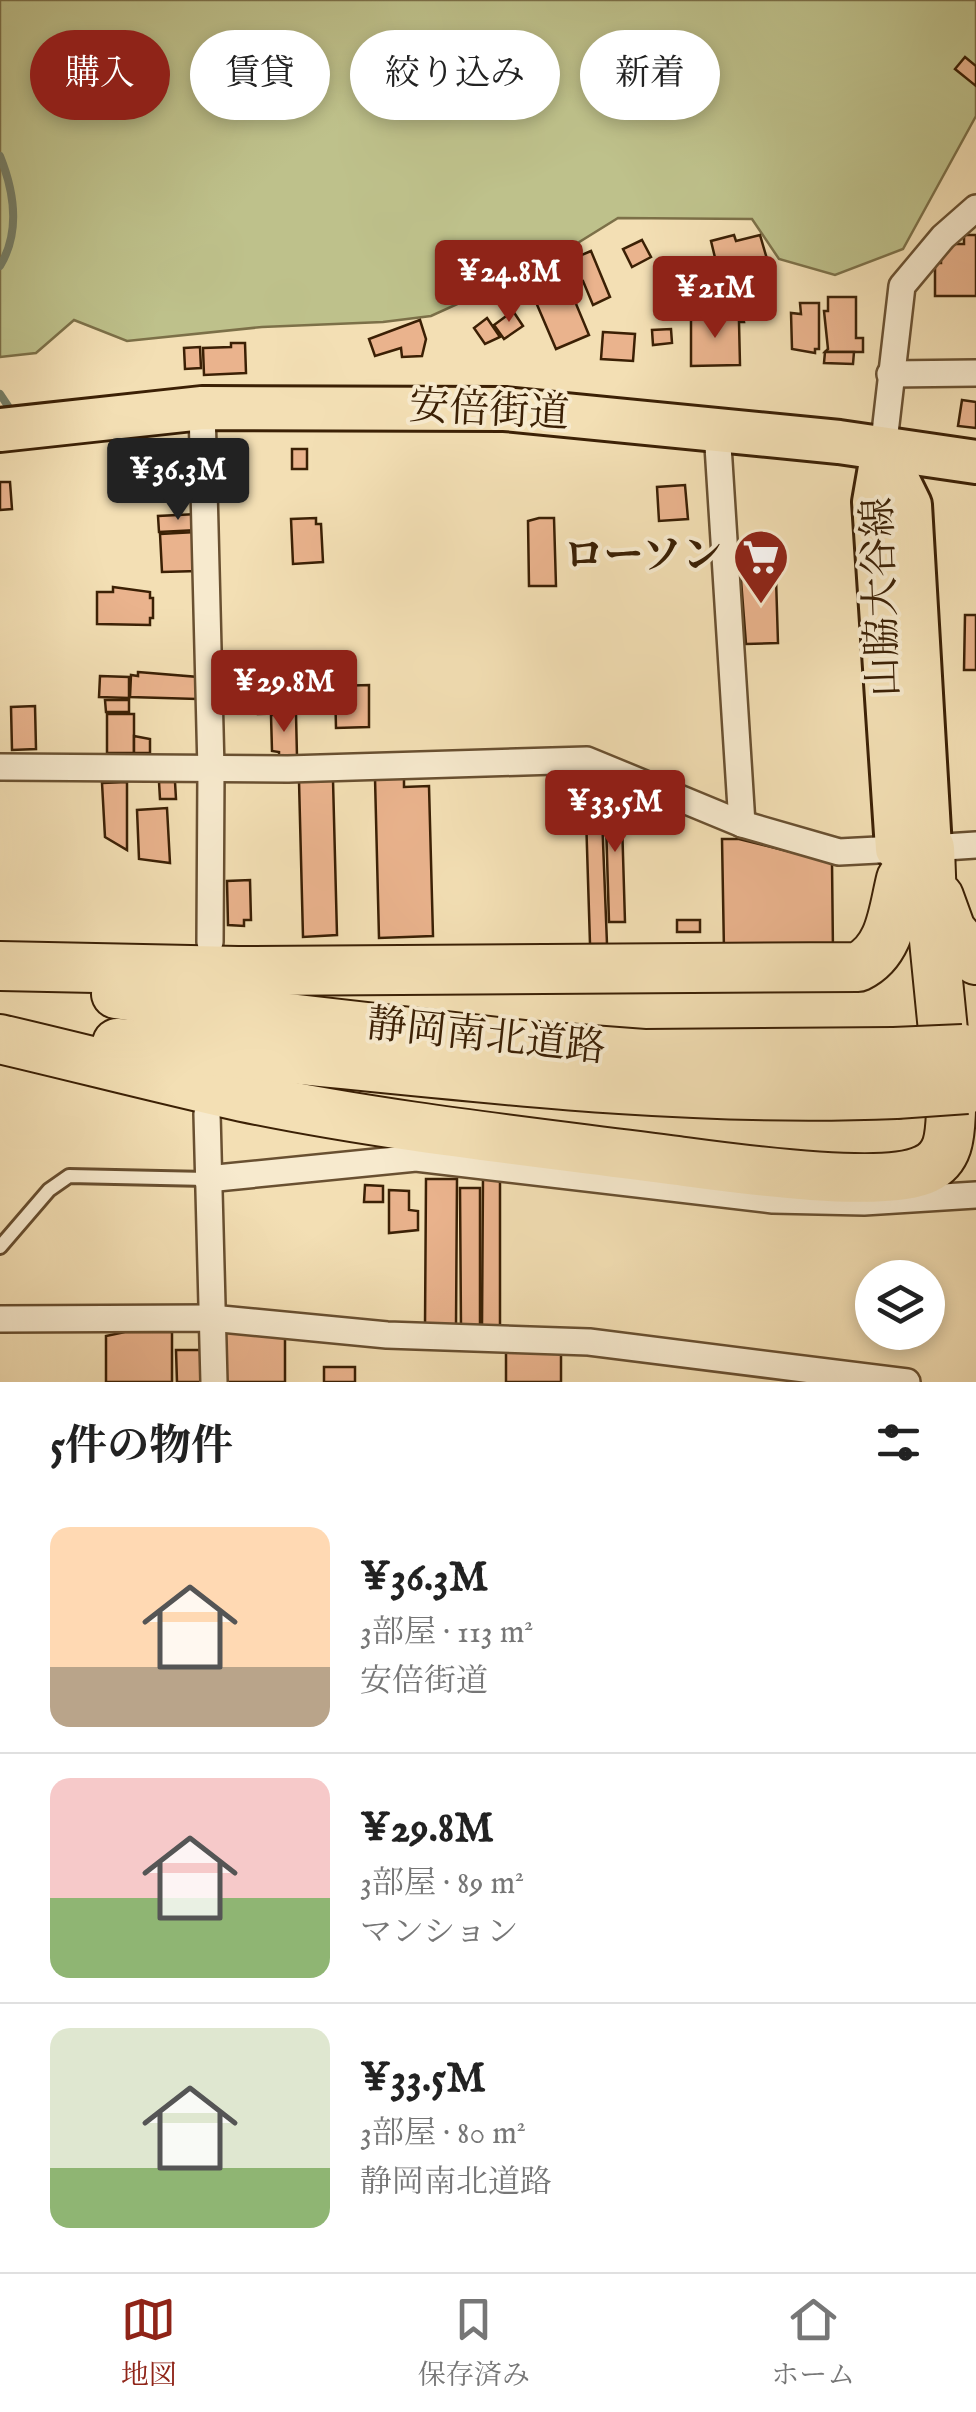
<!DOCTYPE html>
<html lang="ja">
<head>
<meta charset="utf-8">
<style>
	body { margin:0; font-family:"IM FELL English","Noto Serif JP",serif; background:#f2f2f2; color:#222; height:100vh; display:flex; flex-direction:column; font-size:38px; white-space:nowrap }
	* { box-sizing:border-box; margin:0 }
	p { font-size:32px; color:#767676 }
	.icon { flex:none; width:55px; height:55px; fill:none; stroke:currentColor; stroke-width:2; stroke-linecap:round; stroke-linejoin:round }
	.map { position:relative; height:1382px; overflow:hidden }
	.details { display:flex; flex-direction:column; background:#fff; flex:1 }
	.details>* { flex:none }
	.top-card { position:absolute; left:30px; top:30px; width:918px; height:90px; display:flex; gap:20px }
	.tools { position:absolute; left:855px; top:1260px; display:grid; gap:20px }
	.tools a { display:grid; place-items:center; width:90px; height:90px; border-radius:50%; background:#fff; box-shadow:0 5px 15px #0003; font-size:50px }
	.price { position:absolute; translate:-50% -85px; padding:0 22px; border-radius:10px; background:#8f2418; color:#fff; font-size:32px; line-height:65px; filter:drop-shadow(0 2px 5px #0008) }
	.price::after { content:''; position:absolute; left:50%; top:60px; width:30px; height:22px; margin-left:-15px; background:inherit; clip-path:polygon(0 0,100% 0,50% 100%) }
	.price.on { background:#222; color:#fff }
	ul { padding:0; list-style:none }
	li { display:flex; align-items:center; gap:30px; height:250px; padding:0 50px }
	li+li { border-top:2px solid #e0e0e0 }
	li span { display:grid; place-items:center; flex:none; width:280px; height:200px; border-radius:20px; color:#555 }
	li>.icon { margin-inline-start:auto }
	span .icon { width:120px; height:120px; fill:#fffc; stroke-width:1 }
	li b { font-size:42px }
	h2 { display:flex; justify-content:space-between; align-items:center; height:120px; padding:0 50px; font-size:42px }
	.chip { padding:0 35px; border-radius:45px; background:#fff; box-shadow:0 5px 15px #0003; font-size:35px; line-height:90px }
	.chip.on { background:#8f2418; color:#fff }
	.dock { display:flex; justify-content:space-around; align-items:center; height:140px; border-top:2px solid #e0e0e0; background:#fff; font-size:28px; color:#767676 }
	.dock a { display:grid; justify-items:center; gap:5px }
	.dock .on { color:#8f2418 }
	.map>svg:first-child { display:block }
	.green { fill:#bec18b; stroke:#7c7048; stroke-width:2.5 }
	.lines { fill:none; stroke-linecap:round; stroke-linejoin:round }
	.stream { stroke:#757e67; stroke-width:8 }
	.building { fill:#eab38d; stroke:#3b2005; stroke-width:2.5 }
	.service-casing { stroke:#695031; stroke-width:18 }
	.minor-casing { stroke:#695031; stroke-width:30 }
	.primary-casing { stroke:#3b2005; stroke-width:48 }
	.motorway-casing { stroke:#3b2005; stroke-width:52 }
	.service { stroke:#f7eace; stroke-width:12 }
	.minor { stroke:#f7eace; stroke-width:25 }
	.primary { stroke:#f3dfb4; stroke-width:42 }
	.motorway { stroke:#f3dfb4; stroke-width:48 }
	.motorway-bridge-casing { stroke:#3b2005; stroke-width:52; stroke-linecap:butt }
	.motorway-bridge { stroke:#f3dfb4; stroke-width:48 }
	.labels { text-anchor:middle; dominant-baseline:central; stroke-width:8; stroke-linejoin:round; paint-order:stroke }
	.street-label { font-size:40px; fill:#3b2005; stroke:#f7eace }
	.poi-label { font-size:40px; font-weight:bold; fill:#3b2005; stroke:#f7eace; text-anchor:end }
</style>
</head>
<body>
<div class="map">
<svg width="976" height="1382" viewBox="0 0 976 1382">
	<rect width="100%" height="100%" fill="#f3dfb4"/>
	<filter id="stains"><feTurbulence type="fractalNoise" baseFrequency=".002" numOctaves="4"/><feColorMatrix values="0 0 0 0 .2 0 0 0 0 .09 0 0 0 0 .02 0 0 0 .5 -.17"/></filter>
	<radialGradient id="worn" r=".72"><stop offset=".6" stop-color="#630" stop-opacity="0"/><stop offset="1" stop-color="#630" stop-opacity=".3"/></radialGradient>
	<!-- green -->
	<polygon class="green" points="0,0 976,0 976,116 903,249 835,275 779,259 752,219 618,218 539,267 431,316 383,322 262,327 127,341 74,320 36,353 0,357"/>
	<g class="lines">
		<!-- stream -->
		<g class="stream">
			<path d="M0,156C14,191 21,231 0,266"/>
			<polyline points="0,394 8,406"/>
		</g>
	</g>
	<!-- building -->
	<g class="building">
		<polygon points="965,57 976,66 976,86 955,69"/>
		<polygon points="734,235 736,241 760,235 767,259 718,270 711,241"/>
		<polygon points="964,235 976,235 976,296 935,296 935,263 941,263 941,258 953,244 964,244"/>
		<polygon points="642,240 651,257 632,267 623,249"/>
		<polygon points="591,251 610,297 593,305 583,281 551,293 542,272"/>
		<polygon points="753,272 754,302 717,303 717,273"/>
		<polygon points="684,273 717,273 717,303 681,303 680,276 684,276"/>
		<polygon points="569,287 589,335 556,349 535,300"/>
		<polygon points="828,297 856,297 856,338 863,338 863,352 825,352 828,349 824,311 828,311"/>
		<polygon points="800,303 819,303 819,349 815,349 815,353 792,349 791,313 801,314"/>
		<polygon points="720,304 720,314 688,315 688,305"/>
		<polygon points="513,311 523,326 504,339 494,325"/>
		<polygon points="743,317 744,322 739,322 740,365 691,366 691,318"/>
		<polygon points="487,318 500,337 485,344 474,328"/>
		<polygon points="420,320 426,339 422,356 402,357 401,348 375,356 369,339"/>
		<polygon points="671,329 672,343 653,345 652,330"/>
		<polygon points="603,332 635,334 633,361 601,359"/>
		<polygon points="231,343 245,343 246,373 204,375 203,348 231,347"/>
		<polygon points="200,347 201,368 185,369 184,348"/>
		<polygon points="825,352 854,352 853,364 824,363"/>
		<polygon points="962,400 976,402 976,428 958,426"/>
		<rect x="292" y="449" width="15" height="20"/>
		<polygon points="0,482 10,482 12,509 0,510"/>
		<polygon points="685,485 688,519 659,521 657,487"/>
		<polygon points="197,514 198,530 159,532 158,516"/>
		<polygon points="316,518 316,524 321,524 323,562 293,564 291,519"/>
		<polygon points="539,518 554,518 556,586 529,586 528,521"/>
		<polygon points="196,532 198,571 162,572 160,534"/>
		<polygon points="776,578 778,643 746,644 741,580"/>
		<polygon points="113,587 150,592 150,598 153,598 153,618 150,618 150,625 97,624 97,592 113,592"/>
		<polygon points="965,615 976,615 976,670 964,670"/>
		<polygon points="138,672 198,677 197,699 130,697 131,675 138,676"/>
		<polygon points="100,676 129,677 129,698 99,697"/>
		<polygon points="369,685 369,727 336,728 335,686"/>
		<polygon points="297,687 297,713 258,714 257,688"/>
		<polygon points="105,700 129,700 129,712 106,712"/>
		<polygon points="35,706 36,749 12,750 11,707"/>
		<rect x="107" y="714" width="27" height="39"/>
		<polygon points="296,714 297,757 279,757 279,752 272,751 271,715"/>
		<polygon points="134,736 150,739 150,753 134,753"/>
		<polygon points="375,778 404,778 404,787 429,786 433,936 379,938"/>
		<rect x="585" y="778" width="16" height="32"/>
		<polygon points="333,780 337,935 303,937 299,781"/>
		<polygon points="127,782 127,850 105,837 102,783"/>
		<polygon points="159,782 175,782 176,799 160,799"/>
		<polygon points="621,788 625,922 609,922 605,789"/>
		<polygon points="167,808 170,863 139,859 137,810"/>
		<polygon points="586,816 602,816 607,944 590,944"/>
		<polygon points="722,839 739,839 832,862 833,952 724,951"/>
		<polygon points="250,880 251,920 244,920 244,926 228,925 227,881"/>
		<rect x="677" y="920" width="23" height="12"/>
		<polygon points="483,1177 500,1177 500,1327 482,1327"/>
		<polygon points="426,1179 457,1179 456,1327 425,1327"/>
		<polygon points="365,1185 383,1186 383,1202 364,1202"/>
		<polygon points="460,1188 480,1188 480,1328 461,1328"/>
		<polygon points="389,1190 409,1191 409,1210 418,1211 418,1230 389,1233"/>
		<polygon points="224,1329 285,1335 285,1382 224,1382"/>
		<polygon points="125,1332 172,1332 172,1382 106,1382 106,1336"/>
		<polygon points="176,1350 202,1350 203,1382 177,1382"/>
		<rect x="506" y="1351" width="55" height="31"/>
		<rect x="324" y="1367" width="31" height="15"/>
	</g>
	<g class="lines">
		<!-- service casing -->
		<g class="service-casing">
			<polyline id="service" points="0,1247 49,1190 69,1176 207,1179"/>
		</g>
		<!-- minor casing -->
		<g class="minor-casing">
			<g id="minor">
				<polyline points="890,374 976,373"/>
				<polyline points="202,408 211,770 210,942"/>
				<polyline points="717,430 742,824"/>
				<polyline points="883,450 902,286 943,237 976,208"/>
				<polyline points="0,767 288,769 587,760 742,824 839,852 897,849"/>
				<polyline points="930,848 976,845"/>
				<polyline points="207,1114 214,1382"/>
				<polyline points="207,1179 416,1158 773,1200 864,1202 976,1195"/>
				<polyline points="0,1319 211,1318 387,1335 589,1342 907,1382"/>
			</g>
		</g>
		<!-- primary casing -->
		<g class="primary-casing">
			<g id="primary">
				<polyline points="0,430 202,408 505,409 839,442 976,462"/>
				<polyline points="883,450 910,505 930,848"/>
				<polyline points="883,450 874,502 897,849"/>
			</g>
		</g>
		<!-- motorway casing -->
		<g class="motorway-casing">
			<g id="motorway">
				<polyline points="939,897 951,930 976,960"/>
				<path d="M0,966L238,971L858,967C891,951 893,911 901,879"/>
				<polyline points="116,994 243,1013 525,1045 644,1054 894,1052"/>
				<path d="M0,1039C81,1058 162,1079 243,1097C387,1127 533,1142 678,1161C730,1168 884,1190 926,1169C950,1158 950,1134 951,1111L933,930L930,848"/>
				<path d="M117,1043C377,1063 634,1105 896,1094"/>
			</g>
		</g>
		<!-- service -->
		<use href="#service" class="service"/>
		<!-- minor -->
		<use href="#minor" class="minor"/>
		<!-- primary -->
		<use href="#primary" class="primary"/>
		<!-- motorway -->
		<use href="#motorway" class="motorway"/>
		<!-- motorway-bridge casing -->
		<g class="motorway-bridge-casing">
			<g id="motorway-bridge">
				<polyline points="894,1052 963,1049"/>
				<polyline points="896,1094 967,1089"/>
			</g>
		</g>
		<!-- motorway-bridge -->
		<use href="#motorway-bridge" class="motorway-bridge"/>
	</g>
	<!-- icons -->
	<defs>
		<g id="supermarket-pin" transform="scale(2.875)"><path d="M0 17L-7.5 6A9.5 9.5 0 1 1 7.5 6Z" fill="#8f2418" stroke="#f7eace"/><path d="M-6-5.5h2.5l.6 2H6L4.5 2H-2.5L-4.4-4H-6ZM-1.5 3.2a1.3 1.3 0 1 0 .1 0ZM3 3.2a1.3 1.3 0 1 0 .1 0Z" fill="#fff"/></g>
	</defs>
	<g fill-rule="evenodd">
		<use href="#supermarket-pin" x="761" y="557"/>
	</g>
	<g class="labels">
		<!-- street labels -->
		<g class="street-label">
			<text transform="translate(489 412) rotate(3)">安倍街道</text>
			<text transform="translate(883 597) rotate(-92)">山脇大谷線</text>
			<text transform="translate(486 1038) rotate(6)">静岡南北道路</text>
		</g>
		<!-- poi labels -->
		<g class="poi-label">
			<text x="722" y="557">ローソン</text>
		</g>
	</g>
	<rect width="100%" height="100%" filter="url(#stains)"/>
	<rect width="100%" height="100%" fill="url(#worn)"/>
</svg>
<div class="tools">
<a><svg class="icon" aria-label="layers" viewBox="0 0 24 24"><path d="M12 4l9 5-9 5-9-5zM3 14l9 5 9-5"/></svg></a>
</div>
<b class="price" style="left:509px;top:325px">¥24.8M</b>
<b class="price" style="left:715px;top:341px">¥21M</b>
<b class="price on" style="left:178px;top:523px">¥36.3M</b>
<b class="price" style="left:284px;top:735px">¥29.8M</b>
<b class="price" style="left:615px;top:855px">¥33.5M</b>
<div class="top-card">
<a class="chip on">購入</a>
<a class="chip">賃貸</a>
<a class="chip">絞り込み</a>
<a class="chip">新着</a>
</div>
</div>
<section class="details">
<h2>5件の物件<svg class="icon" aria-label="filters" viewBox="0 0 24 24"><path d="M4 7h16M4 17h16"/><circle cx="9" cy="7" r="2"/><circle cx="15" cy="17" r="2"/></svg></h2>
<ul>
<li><span style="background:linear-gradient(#ffd9b3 70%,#b9a48a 0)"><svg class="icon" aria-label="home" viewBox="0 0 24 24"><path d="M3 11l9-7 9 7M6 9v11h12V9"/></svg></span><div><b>¥36.3M</b><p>3部屋 · 113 m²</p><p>安倍街道</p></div></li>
<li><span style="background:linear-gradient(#f6c9c9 60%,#8fb573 0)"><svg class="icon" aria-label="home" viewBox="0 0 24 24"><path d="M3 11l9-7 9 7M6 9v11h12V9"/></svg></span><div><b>¥29.8M</b><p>3部屋 · 89 m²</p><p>マンション</p></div></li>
<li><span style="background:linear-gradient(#dfe7d0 70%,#8fb573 0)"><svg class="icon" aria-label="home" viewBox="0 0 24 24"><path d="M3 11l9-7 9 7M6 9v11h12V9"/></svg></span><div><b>¥33.5M</b><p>3部屋 · 80 m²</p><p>静岡南北道路</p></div></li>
</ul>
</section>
<nav class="dock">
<a class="on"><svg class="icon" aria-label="map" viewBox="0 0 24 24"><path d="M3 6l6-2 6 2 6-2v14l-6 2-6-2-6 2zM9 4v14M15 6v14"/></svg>地図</a>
<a><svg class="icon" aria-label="saved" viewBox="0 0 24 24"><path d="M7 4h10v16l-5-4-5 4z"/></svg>保存済み</a>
<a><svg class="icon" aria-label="home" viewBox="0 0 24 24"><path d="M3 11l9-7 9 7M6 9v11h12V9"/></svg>ホーム</a>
</nav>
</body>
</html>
